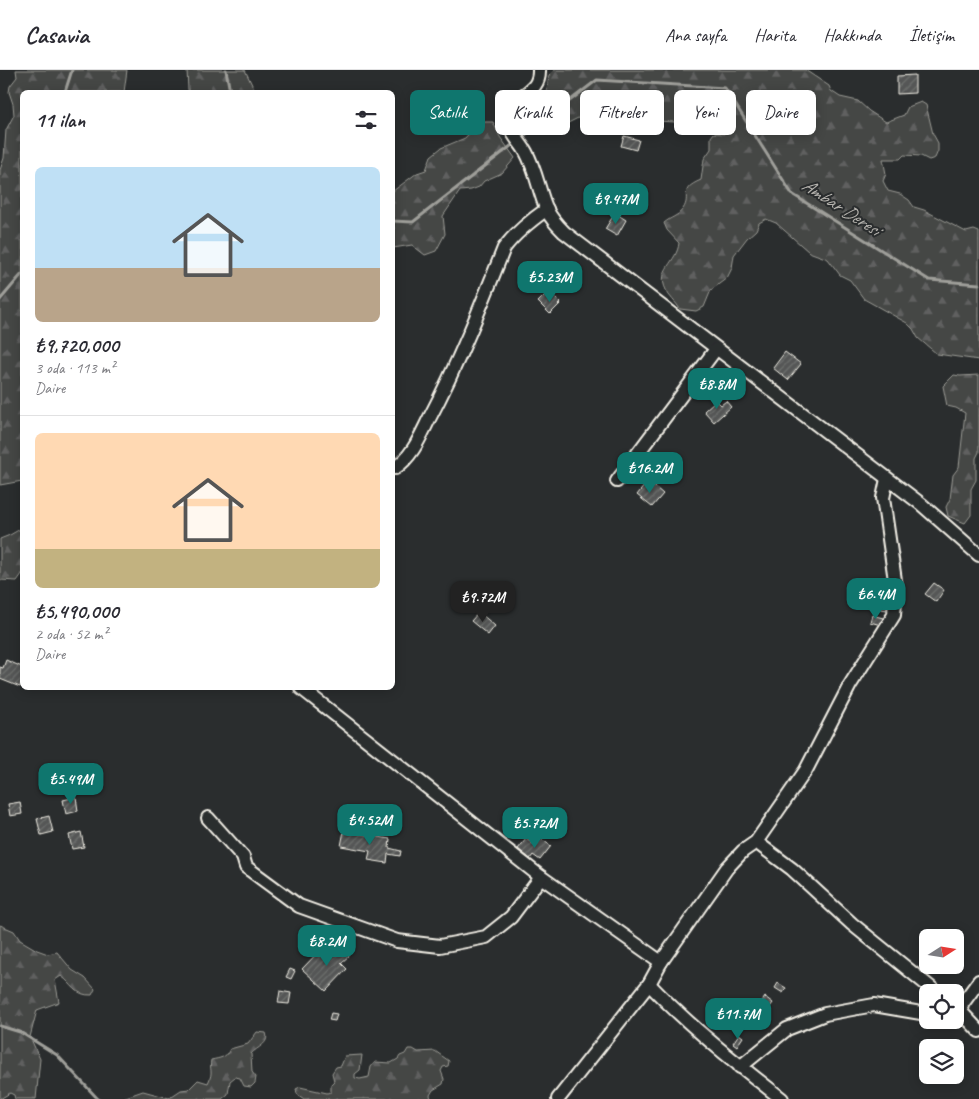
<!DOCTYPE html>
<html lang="tr">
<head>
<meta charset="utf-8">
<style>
	body { margin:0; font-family:Caveat,sans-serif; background:#f7f7f7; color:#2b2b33; height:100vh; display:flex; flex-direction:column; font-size:19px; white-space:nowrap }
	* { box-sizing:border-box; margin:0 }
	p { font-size:16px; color:#7c7c81 }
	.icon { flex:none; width:28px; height:28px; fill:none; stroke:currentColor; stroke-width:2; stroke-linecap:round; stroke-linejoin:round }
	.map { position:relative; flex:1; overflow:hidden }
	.details { position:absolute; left:20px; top:20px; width:375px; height:600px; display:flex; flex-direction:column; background:#fff; border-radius:8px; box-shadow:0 2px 12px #0003 }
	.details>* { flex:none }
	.top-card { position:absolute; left:410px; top:20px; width:475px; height:45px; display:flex; gap:10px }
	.needle { width:32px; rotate:78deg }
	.tools { position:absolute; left:919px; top:859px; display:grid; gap:10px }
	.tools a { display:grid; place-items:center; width:45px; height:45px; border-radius:8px; background:#fff; box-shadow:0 2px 12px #0003; font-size:25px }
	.price { position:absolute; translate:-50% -42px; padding:0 11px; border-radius:10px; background:#0f766e; color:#fff; font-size:16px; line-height:32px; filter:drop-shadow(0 1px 2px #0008) }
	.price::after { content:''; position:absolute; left:50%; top:30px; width:15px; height:11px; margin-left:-8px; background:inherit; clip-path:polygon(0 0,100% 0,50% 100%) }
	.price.current { background:#222; color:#fff }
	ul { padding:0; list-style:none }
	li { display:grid; align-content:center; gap:10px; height:265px; padding:0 15px }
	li+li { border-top:1px solid #e1e1e2 }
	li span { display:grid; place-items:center; height:155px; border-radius:8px; color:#555 }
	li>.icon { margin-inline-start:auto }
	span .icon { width:90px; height:90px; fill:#fffc; stroke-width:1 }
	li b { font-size:21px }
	h2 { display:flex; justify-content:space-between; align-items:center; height:60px; padding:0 15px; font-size:21px }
	.chip { padding:0 18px; border-radius:8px; background:#fff; box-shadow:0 2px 12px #0003; font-size:18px; line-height:45px }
	.chip.current { background:#0f766e; color:#fff }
	header { display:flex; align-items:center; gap:30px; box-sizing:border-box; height:70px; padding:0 25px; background:#fff; border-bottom:1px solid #e1e1e2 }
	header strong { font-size:24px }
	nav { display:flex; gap:28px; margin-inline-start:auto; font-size:18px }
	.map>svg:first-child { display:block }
	.forest { fill:url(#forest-firs); stroke:#9c9c96 }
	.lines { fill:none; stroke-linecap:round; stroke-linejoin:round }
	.stream { stroke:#9f9f9a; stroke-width:3 }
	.building { fill:url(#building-hatch); stroke:#f4f1e8 }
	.minor-casing { stroke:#f4f1e8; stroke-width:16 }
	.minor { stroke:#2a2d2e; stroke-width:12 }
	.labels { text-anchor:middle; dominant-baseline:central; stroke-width:4; stroke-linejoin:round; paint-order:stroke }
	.water-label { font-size:19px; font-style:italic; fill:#b5b3ae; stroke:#2a2d2e }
</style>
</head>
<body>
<header>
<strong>Casavia</strong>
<nav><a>Ana sayfa</a><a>Harita</a><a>Hakkında</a><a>İletişim</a></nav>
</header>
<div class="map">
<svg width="979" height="1029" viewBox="0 0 979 1029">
	<defs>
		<pattern id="forest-firs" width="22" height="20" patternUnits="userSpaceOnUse" patternTransform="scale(1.25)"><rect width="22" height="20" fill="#444645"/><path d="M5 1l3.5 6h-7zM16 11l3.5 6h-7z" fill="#606160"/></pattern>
		<pattern id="building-hatch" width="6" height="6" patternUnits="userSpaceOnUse" patternTransform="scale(1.25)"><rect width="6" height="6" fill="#555756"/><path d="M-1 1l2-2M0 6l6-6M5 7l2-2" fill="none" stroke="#6e706e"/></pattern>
	</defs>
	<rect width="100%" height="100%" fill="#2a2d2e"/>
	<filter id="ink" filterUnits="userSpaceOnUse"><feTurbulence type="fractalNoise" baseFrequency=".02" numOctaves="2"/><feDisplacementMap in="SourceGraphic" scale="10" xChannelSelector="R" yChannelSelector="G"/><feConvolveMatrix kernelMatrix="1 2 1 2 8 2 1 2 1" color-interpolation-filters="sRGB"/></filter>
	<g filter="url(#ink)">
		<!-- forest -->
		<g class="forest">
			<polygon points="16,0 127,0 124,22 22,22 22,411 0,415 0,100 4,88 6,60 14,45 13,34 9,22 10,16 17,7"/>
			<polygon points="187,0 245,0 254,19 253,22 190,22 188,20"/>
			<path d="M554,0H805L829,16L831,21L840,27L858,31L869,41L886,52L904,45L908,37L921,32L926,35L933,64L938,73V81L935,88L929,90L921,86L904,85L900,89H883L886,104L883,111L888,121L900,124L909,130L914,137L924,140L966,162L974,160L979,162V290L937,284L918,268L913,259L907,253L864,229L850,210L840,205L828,189L809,182L776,153L766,149L759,153L756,160L747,168L734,185L732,198L727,208L711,220L704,237L696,241L680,239C676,232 669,227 666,220C656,199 677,193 679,173L667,160L664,153C671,147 677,147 683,139C692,126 677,120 701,110L704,89L711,79V67L714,63L724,64L730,56C718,45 705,51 691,44L681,47L675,52L656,51L652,60L644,62L640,59L635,49L642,41L631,31L621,32L606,38L594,40L558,58L542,59L537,41L546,28L549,5Z"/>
			<polygon points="485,52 493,52 500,67 515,88 502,103 484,111 479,117 471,120 460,121 443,146 445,164 436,181 425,185 412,175 393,178 393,121 417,103 426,100 431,86 441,78 465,68 474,58"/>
			<polygon points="954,305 960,306 979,305 979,382 976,388 976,410 971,419 971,445 965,453 948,446 946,437 950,429 953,405 959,397 965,343 956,338 947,336 943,316"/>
			<polygon points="22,458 22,504 17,511 0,510 0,469 10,465"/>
			<path d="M0,855L14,861L20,870L37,880L48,884L57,882L72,900L85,908L95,919L92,925C75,926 73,914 61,906L55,910L59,932L37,940L30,967L40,989L36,1029H15L14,1025L10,1023L0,1029Z"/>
			<path d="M257,962L266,963C270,974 257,977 251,984L252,1002L256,1007L255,1013L251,1017L244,1016L240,1008L235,1007L230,1011L228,1024L222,1029H120L143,1021L169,1028L181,1020L189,1019L198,1010L208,1013C214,1001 209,1000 211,990C220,988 226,988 230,979L248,974Z"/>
			<polygon points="408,979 413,979 418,982 435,981 449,991 448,996 443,997 441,1001 444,1009 443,1014 433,1020 430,1025 431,1029 304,1029 297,1024 296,1019 300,1017 327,1023 331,1022 331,1014 334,1011 332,1003 336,997 341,996 345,986 362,985 360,1000 355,1004 355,1008 360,1009 369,1007 371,997 375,992 391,993 398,989 400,986 405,984"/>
		</g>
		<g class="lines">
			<!-- stream -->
			<g class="stream">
				<polyline points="226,0 230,22"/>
				<polyline points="65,22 72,0"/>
				<polyline points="521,68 597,10 725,18 792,124 929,210 979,214"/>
				<polyline points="392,151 413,152 516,72"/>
				<polyline points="0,230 22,204"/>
				<polyline points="0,956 20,962 57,985 98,1029"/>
			</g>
		</g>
		<!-- building -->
		<g class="building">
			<polygon points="915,5 915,23 897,24 897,6"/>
			<polygon points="624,66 639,70 636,80 621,76"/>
			<polygon points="607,119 612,120 609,129 604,128"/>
			<polygon points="615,143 626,150 617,166 605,159"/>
			<polygon points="549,221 561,233 550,244 538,232"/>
			<polygon points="785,282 801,294 788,310 773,298"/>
			<polygon points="716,330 721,335 726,331 731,337 714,352 704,341"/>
			<polygon points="648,411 663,424 652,437 637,425"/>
			<polygon points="934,513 944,520 936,532 925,524"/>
			<polygon points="861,520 889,525 887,540 858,535"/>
			<polygon points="479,542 495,556 488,565 471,551"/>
			<polygon points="872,545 883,548 881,555 870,552"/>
			<polygon points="6,590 22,597 22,610 20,617 0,609 0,597 3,598"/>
			<polygon points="76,727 78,741 66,744 63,730"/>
			<polygon points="20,732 22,744 10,746 8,734"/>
			<polygon points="49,746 53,762 41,765 37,749"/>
			<polygon points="344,761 390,769 389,778 401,781 400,786 388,784 387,793 368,790 370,781 341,776"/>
			<polygon points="81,762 84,777 72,779 69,765"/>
			<polygon points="540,768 551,776 540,790 533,785 530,789 518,779 526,769 535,775"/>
			<polygon points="339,875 350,885 341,893 347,899 326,921 302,899 323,877 330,884"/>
			<polygon points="290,899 295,901 291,909 286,907"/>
			<polygon points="778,913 786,918 783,923 775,918"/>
			<polygon points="280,921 291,923 289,934 278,933"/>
			<polygon points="765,927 773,933 767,941 759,936"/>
			<polygon points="331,943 337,944 335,951 329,950"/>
			<polygon points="739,964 743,967 737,976 733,973"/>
		</g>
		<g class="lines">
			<!-- minor casing -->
			<g class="minor-casing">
				<g id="minor">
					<path d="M539,0C540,24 516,23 509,41C503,56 520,71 526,82C536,100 539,122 547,140C551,149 557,155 564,162L921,434L979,485"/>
					<path d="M392,398H395C412,387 420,367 429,349C458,294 481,236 504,178C516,162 530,151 547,139"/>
					<polyline points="617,411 716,279"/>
					<polyline points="301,618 541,807 661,892"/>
					<polyline points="208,748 243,787 246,797 299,836 397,871 440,876 486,867 511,847 541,807"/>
					<polyline points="756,772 792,799 852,854 936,922"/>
					<path d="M649,914C690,957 736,993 782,1029"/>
					<polyline points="960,937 979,911"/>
					<polyline points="960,937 963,944 979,961"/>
					<polyline points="740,997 787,959 825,944 874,935 921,943 928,940"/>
					<polyline points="558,1029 649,914 661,892 727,798 743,781 756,772 806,700 850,615 894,545 896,517 883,428 887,409"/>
				</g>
			</g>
			<!-- minor -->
			<use href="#minor" class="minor"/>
		</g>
	</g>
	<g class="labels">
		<!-- water labels -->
		<g class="water-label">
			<text transform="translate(841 137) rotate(33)">Ambar Deresi</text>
		</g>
	</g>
</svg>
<div class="tools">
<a><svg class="needle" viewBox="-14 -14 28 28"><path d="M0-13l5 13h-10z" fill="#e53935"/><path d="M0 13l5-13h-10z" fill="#7c7c81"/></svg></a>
<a><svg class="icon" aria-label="locate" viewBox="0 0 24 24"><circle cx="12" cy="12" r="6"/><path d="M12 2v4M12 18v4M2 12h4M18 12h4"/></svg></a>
<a><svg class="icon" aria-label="layers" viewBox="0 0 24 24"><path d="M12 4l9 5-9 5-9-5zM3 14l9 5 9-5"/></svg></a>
</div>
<b class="price" style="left:616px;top:155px">₺9.47M</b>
<b class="price" style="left:550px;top:233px">₺5.23M</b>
<b class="price" style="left:717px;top:340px">₺8.8M</b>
<b class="price" style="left:650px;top:424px">₺16.2M</b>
<b class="price" style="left:876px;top:550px">₺6.4M</b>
<b class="price current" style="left:483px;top:553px">₺9.72M</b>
<b class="price" style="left:71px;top:735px">₺5.49M</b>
<b class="price" style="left:370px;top:776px">₺4.52M</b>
<b class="price" style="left:535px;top:779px">₺5.72M</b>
<b class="price" style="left:327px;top:897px">₺8.2M</b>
<b class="price" style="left:738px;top:970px">₺11.7M</b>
<div class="top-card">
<a class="chip current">Satılık</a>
<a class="chip">Kiralık</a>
<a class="chip">Filtreler</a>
<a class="chip">Yeni</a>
<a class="chip">Daire</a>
</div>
<section class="details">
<h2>11 ilan<svg class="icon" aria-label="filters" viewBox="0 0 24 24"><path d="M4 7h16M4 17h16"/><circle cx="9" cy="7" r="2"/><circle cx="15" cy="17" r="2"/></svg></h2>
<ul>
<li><span style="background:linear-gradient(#bfe0f5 65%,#b9a48a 0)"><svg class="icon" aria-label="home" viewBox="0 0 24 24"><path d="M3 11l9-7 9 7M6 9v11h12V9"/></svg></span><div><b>₺9,720,000</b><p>3 oda · 113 m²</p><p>Daire</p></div></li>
<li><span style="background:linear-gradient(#ffd9b3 75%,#c2b280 0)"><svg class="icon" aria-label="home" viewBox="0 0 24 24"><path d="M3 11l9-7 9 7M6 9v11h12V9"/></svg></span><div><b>₺5,490,000</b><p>2 oda · 52 m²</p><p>Daire</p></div></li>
</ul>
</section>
</div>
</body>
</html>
